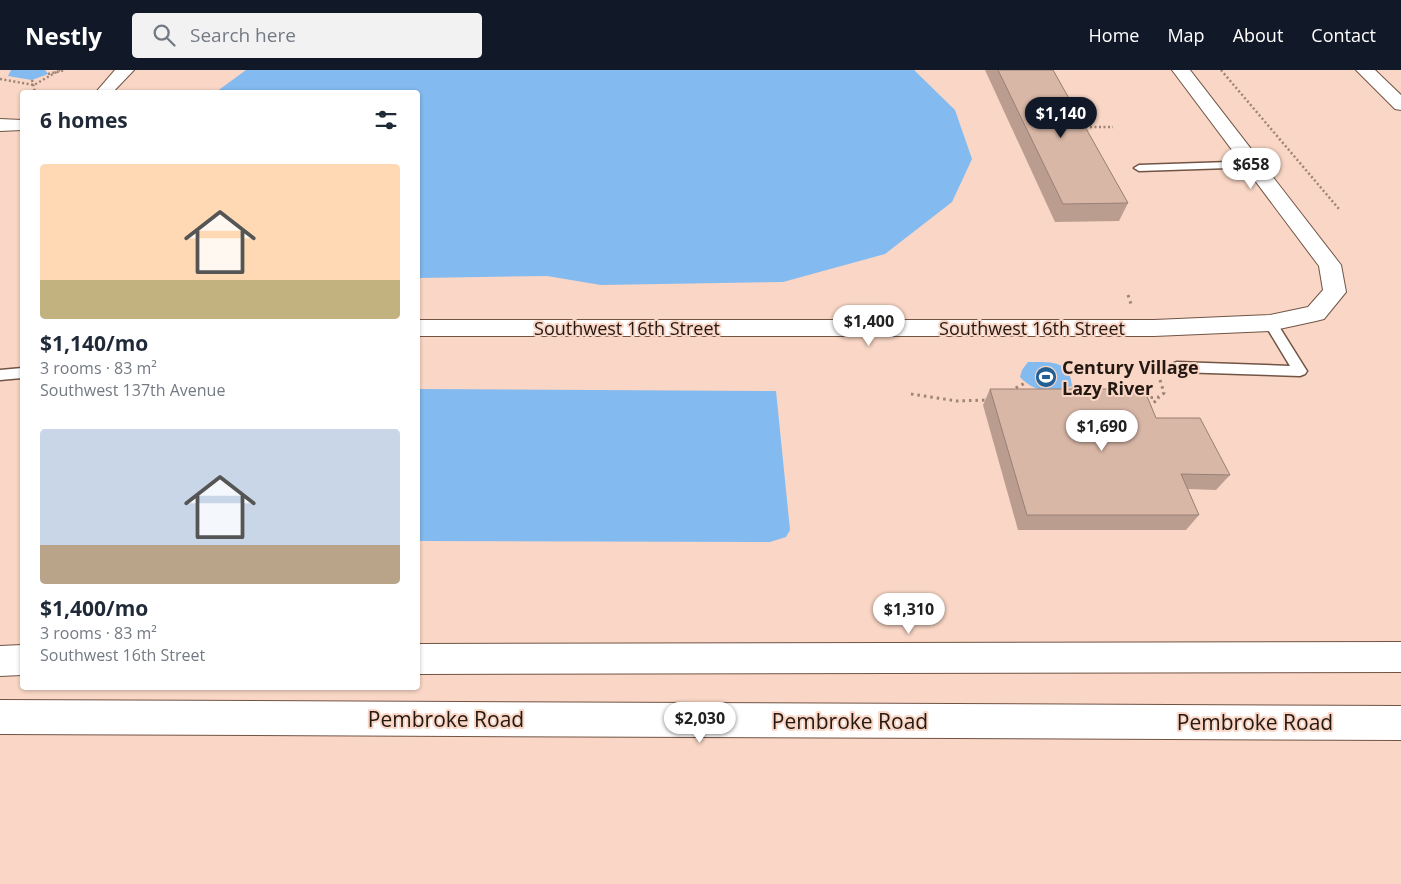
<!DOCTYPE html>
<html lang="en">
<head>
<meta charset="utf-8">
<style>
	body { margin:0; font-family:"Open Sans",sans-serif; background:#f2f2f3; color:#1f2937; height:100vh; display:flex; flex-direction:column; font-size:19px; white-space:nowrap }
	* { box-sizing:border-box; margin:0 }
	p { font-size:16px; color:#747a83 }
	.icon { flex:none; width:28px; height:28px; fill:none; stroke:currentColor; stroke-width:2; stroke-linecap:round; stroke-linejoin:round }
	.map { position:relative; flex:1; overflow:hidden }
	.panel { position:absolute; left:20px; top:20px; width:400px; height:600px; display:flex; flex-direction:column; background:#fff; border-radius:5px; box-shadow:0 1px 4px #0004 }
	.panel>* { flex:none }
	.price { position:absolute; translate:-50% -42px; padding:0 11px; border-radius:18px; background:#fff; color:#222; font-size:16px; line-height:32px; filter:drop-shadow(0 1px 2px #0008) }
	.price::after { content:''; position:absolute; left:50%; top:30px; width:15px; height:11px; margin-left:-8px; background:inherit; clip-path:polygon(0 0,100% 0,50% 100%) }
	.price.current { background:#111827; color:#fff }
	ul { padding:0; list-style:none }
	li { display:grid; align-content:center; gap:10px; height:265px; padding:0 20px }
	li span { display:grid; place-items:center; height:155px; border-radius:5px; color:#555 }
	li>.icon { margin-inline-start:auto }
	span .icon { width:90px; height:90px; fill:#fffc; stroke-width:1 }
	li b { font-size:21px }
	h2 { display:flex; justify-content:space-between; align-items:center; height:60px; padding:0 20px; font-size:21px }
	header { display:flex; align-items:center; gap:30px; box-sizing:border-box; height:70px; padding:0 25px; background:#111827; color:#fff }
	header strong { font-size:24px }
	nav { display:flex; gap:28px; margin-inline-start:auto; font-size:18px }
	.search { width:350px; height:45px; background:#f2f2f3; display:flex; align-items:center; gap:12px; box-sizing:border-box; padding:0 18px; border-radius:5px; color:#747a83; font-size:19px }
	.map>svg:first-child { display:block }
	.water { fill:#83baf0 }
	.lines { fill:none; stroke-linecap:round; stroke-linejoin:round }
	.lane-casing { stroke:#715445; stroke-width:3 }
	.street-casing { stroke:#715445; stroke-width:2 }
	.secondary-casing { stroke:#715445; stroke-width:2 }
	.path-far1 { stroke:#9d8477; stroke-width:2.5; stroke-dasharray:2 2.5; stroke-linecap:butt }
	.path { stroke:#9d8477; stroke-width:3; stroke-dasharray:2.5 4; stroke-linecap:butt }
	.lane { fill:#fff; fill-rule:evenodd }
	.street { fill:#fff; fill-rule:evenodd }
	.secondary { fill:#fff; fill-rule:evenodd }
	.wall { fill:#bb9d90 }
	.building { fill:#d9b7a7; stroke:#988075 }
	.labels { text-anchor:middle; dominant-baseline:central; stroke-width:4; stroke-linejoin:round; paint-order:stroke }
	.street-label { font-size:18px; fill:#241812; stroke:#f9d6c5 }
	.poi-label { font-size:18px; font-weight:bold; fill:#241812; stroke:#f9d6c5; text-anchor:start }
	.near-street-label { font-size:21px; fill:#241812; stroke:#f9d6c5 }
</style>
</head>
<body>
<header>
<strong>Nestly</strong>
<div class="search"><svg class="icon" aria-label="search" viewBox="0 0 24 24"><circle cx="10" cy="10" r="6"/><path d="M15 15l6 6"/></svg>Search here</div>
<nav><a>Home</a><a>Map</a><a>About</a><a>Contact</a></nav>
</header>
<div class="map">
<svg width="1401" height="814" viewBox="0 0 1401 814">
	<rect width="100%" height="100%" fill="#f9d6c5"/>
	<!-- water -->
	<g class="water">
		<polygon points="11,0 45,0 48,4 32,10 8,6"/>
		<polygon points="246,0 914,0 955,40 972,89 952,132 885,184 783,212 601,215 547,206 418,208 418,22 216,22"/>
		<path d="M1028,292C1049,292 1070,289 1072,316C1053,324 1035,323 1020,307L1022,300Z"/>
		<polygon points="418,319 776,321 790,460 786,467 770,472 418,471"/>
	</g>
	<g class="lines">
		<!-- lane casing -->
		<g class="lane-casing">
			<g id="lane">
				<polygon points="1229,92 1256,94 1261,97 1256,100 1229,98 1139,101 1134,98 1139,95"/>
				<polygon points="1270,249 1275,250 1305,298 1307,301 1305,304 1300,306 1177,302 1172,300 1170,297 1172,294 1177,292 1290,296 1264,253 1265,250"/>
				<polygon points="22,298 22,308 0,310 0,300"/>
			</g>
		</g>
		<!-- street casing -->
		<g class="street-casing">
			<g id="street">
				<polygon points="115,0 134,0 113,22 96,22"/>
				<polygon points="1172,0 1190,0 1341,195 1346,222 1324,249 1316,251 1270,261 1154,266 418,266 418,250 1154,250 1270,245 1308,237 1323,220 1319,196"/>
				<polygon points="1356,0 1375,0 1401,25 1401,40 1395,39"/>
				<polygon points="0,49 22,50 22,60 0,61"/>
			</g>
		</g>
		<!-- secondary casing -->
		<g class="secondary-casing">
			<g id="secondary">
				<polygon points="1401,572 1401,602 418,604 418,574"/>
				<polygon points="22,575 22,605 0,606 0,576"/>
				<polygon points="0,630 1401,636 1401,670 0,664"/>
			</g>
		</g>
		<!-- path-far1 -->
		<g class="path-far1">
			<polyline points="1221,0 1339,139"/>
			<polyline points="48,4 65,0"/>
			<polyline points="0,9 34,15 60,0"/>
			<polyline points="32,10 35,22"/>
			<polyline points="1081,57 1113,57"/>
		</g>
		<!-- path -->
		<g class="path">
			<polyline points="1128,225 1131,234"/>
			<polyline points="1072,316 1084,320"/>
			<polyline points="1010,321 1025,313"/>
			<polyline points="911,324 957,331 987,330"/>
			<polyline points="1144,328 1159,327 1164,323 1160,310"/>
			<polyline points="1149,337 1159,328"/>
		</g>
		<!-- lane -->
		<use href="#lane" class="lane"/>
		<!-- street -->
		<use href="#street" class="street"/>
		<!-- secondary -->
		<use href="#secondary" class="secondary"/>
	</g>
	<!-- wall -->
	<g class="wall">
		<polygon points="985,0 1053,0 1128,133 1119,151 1055,152"/>
		<polygon points="990,319 1156,348 1230,405 1216,420 1188,419 1199,445 1186,460 1018,460 983,335"/>
	</g>
	<!-- building -->
	<g class="building">
		<polygon points="998,0 1053,0 1128,133 1063,134"/>
		<polygon points="990,319 1144,319 1156,348 1200,348 1230,405 1181,404 1199,445 1027,445"/>
	</g>
	<!-- icons -->
	<defs>
		<g id="stadium-disc" transform="scale(1.125)"><circle r="9.5" fill="#215f95" stroke="#f9d6c5"/><path d="M0-5a6.5 5 0 1 0 0 10a6.5 5 0 1 0 0-10ZM-3.5-1.8h7v3.6h-7Z" fill="#fff"/></g>
	</defs>
	<g fill-rule="evenodd">
		<use href="#stadium-disc" x="1046" y="307"/>
	</g>
	<g class="labels">
		<!-- street labels -->
		<g class="street-label">
			<text x="627" y="258">Southwest 16th Street</text>
			<text x="1032" y="258">Southwest 16th Street</text>
		</g>
		<!-- poi labels -->
		<g class="poi-label">
			<text x="1062" y="297">Century Village<tspan x="1062" dy="21">Lazy River</tspan></text>
		</g>
		<!-- near-street labels -->
		<g class="near-street-label">
			<text x="446" y="649">Pembroke Road</text>
			<text x="850" y="651">Pembroke Road</text>
			<text x="1255" y="652">Pembroke Road</text>
		</g>
	</g>
</svg>
<b class="price current" style="left:1061px;top:69px">$1,140</b>
<b class="price" style="left:1251px;top:120px">$658</b>
<b class="price" style="left:869px;top:277px">$1,400</b>
<b class="price" style="left:1102px;top:382px">$1,690</b>
<b class="price" style="left:909px;top:565px">$1,310</b>
<b class="price" style="left:700px;top:674px">$2,030</b>
<section class="panel">
<h2>6 homes<svg class="icon" aria-label="filters" viewBox="0 0 24 24"><path d="M4 7h16M4 17h16"/><circle cx="9" cy="7" r="2"/><circle cx="15" cy="17" r="2"/></svg></h2>
<ul>
<li><span style="background:linear-gradient(#ffd9b3 75%,#c2b280 0)"><svg class="icon" aria-label="home" viewBox="0 0 24 24"><path d="M3 11l9-7 9 7M6 9v11h12V9"/></svg></span><div><b>$1,140/mo</b><p>3 rooms · 83 m²</p><p>Southwest 137th Avenue</p></div></li>
<li><span style="background:linear-gradient(#c9d6e8 75%,#b9a48a 0)"><svg class="icon" aria-label="home" viewBox="0 0 24 24"><path d="M3 11l9-7 9 7M6 9v11h12V9"/></svg></span><div><b>$1,400/mo</b><p>3 rooms · 83 m²</p><p>Southwest 16th Street</p></div></li>
</ul>
</section>
</div>
</body>
</html>
